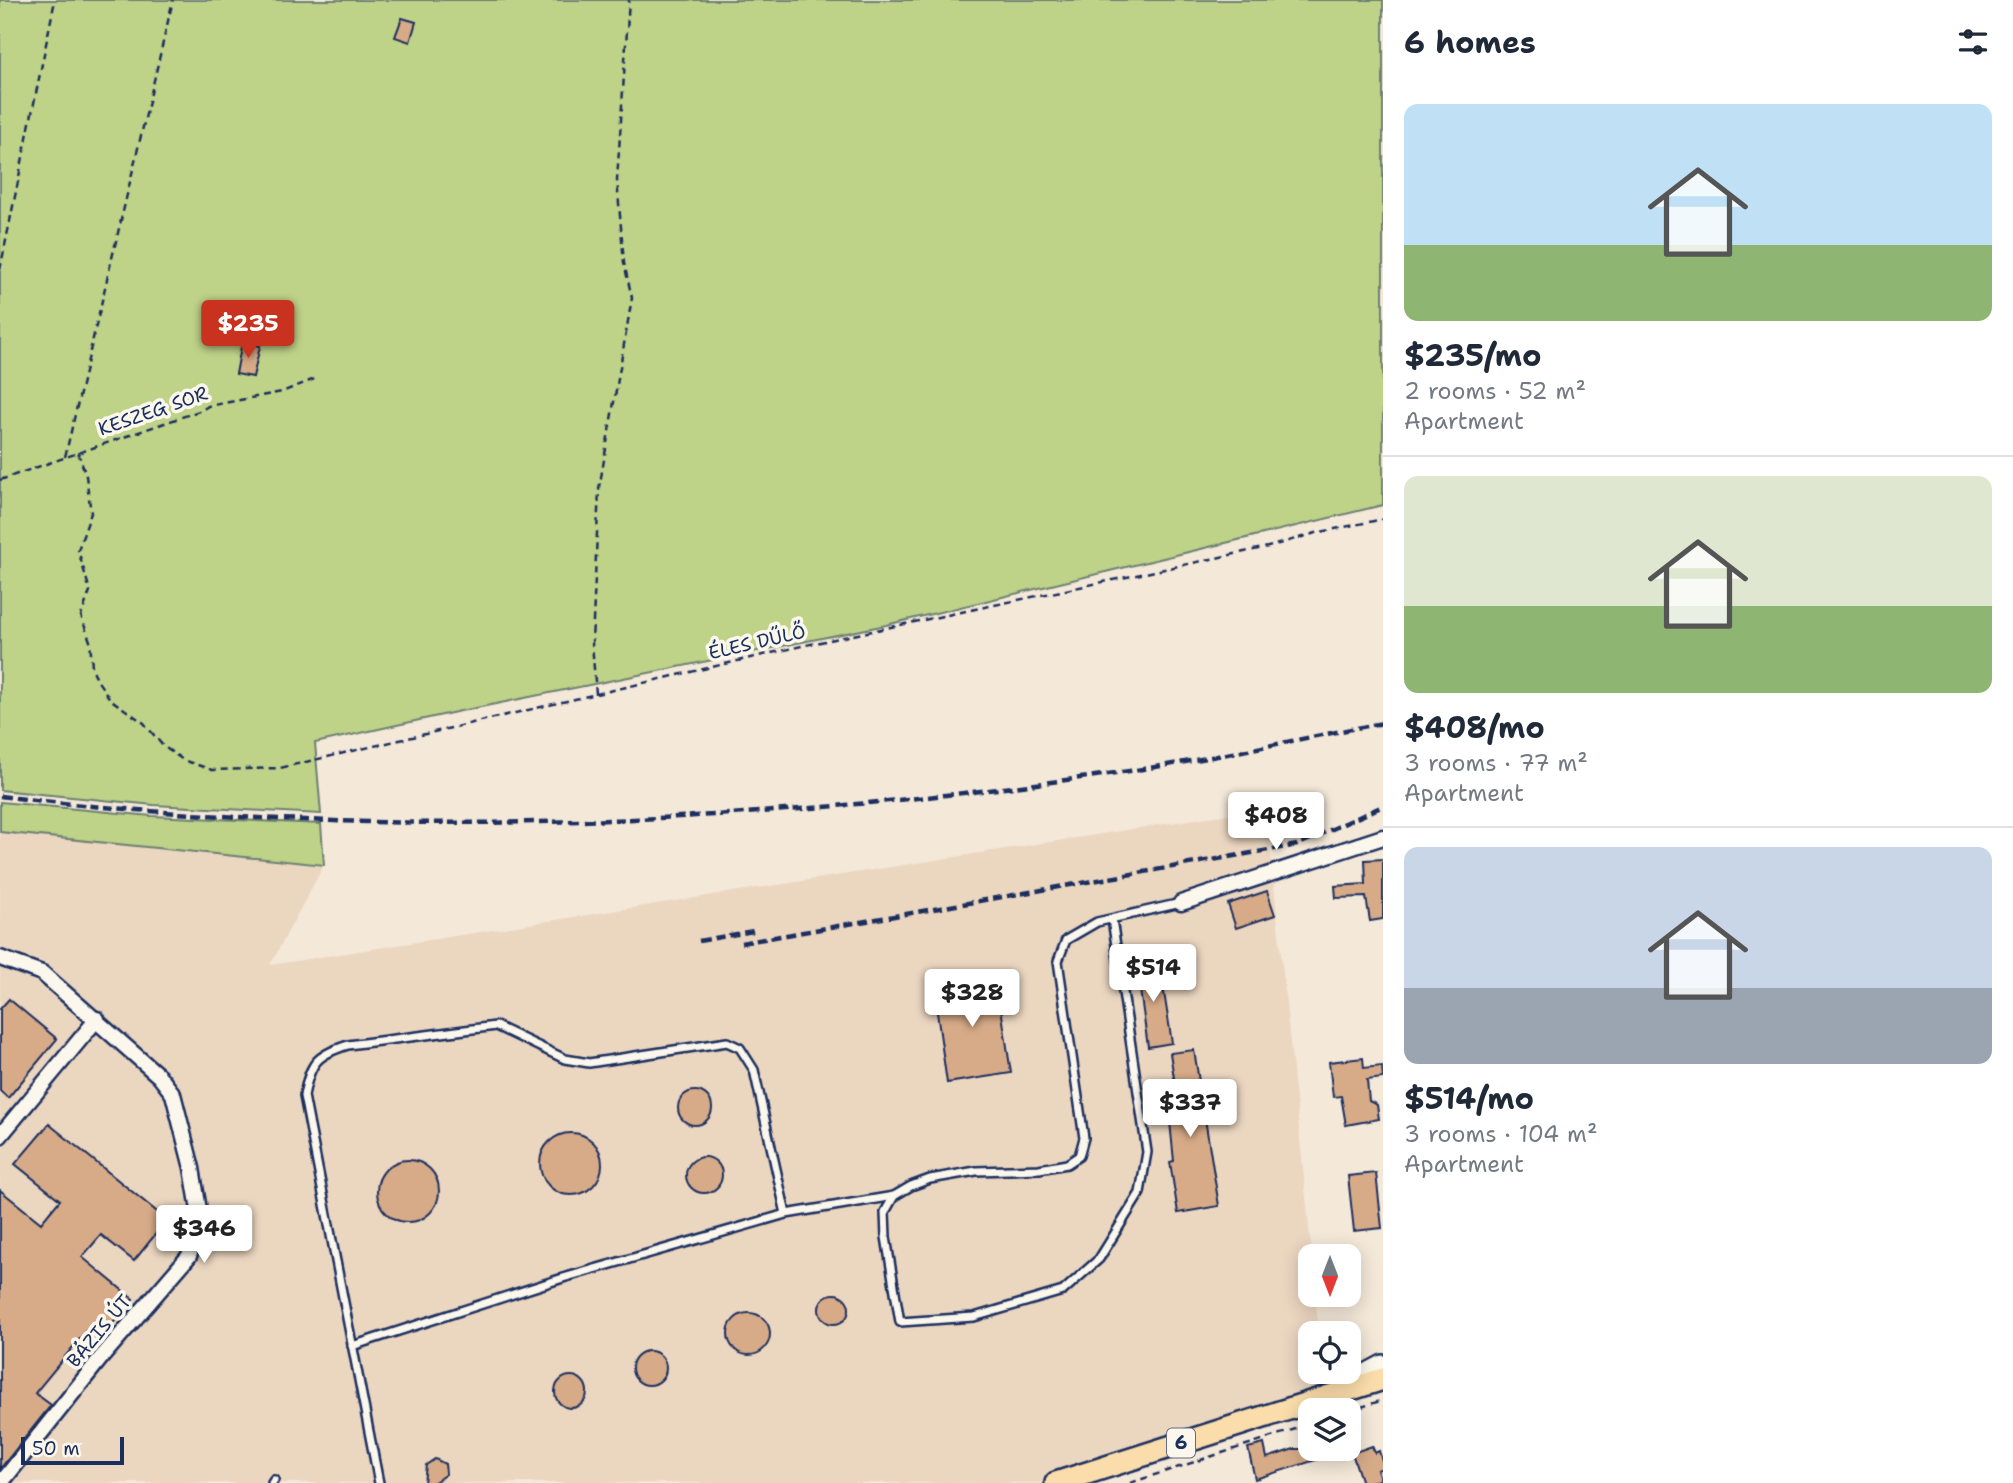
<!DOCTYPE html>
<html lang="en">
<head>
<meta charset="utf-8">
<style>
	body { margin:0; font-family:"Shantell Sans",sans-serif; background:#f2f2f3; color:#1f2937; height:100vh; display:flex; flex-direction:column; font-size:26px; white-space:nowrap }
	* { box-sizing:border-box; margin:0 }
	p { font-size:23px; color:#747a83 }
	.icon { flex:none; width:38px; height:38px; fill:none; stroke:currentColor; stroke-width:2; stroke-linecap:round; stroke-linejoin:round }
	.map { position:relative; flex:1; overflow:hidden }
	.panel { display:flex; flex-direction:column; background:#fff; width:630px }
	.panel>* { flex:none }
	.needle { width:46px; rotate:180deg }
	.controls { position:absolute; left:1298px; top:1244px; display:grid; gap:14px }
	.controls a { display:grid; place-items:center; width:63px; height:63px; border-radius:14px; background:#fff; box-shadow:0 4px 18px #0003; font-size:35px }
	.scale { position:absolute; left:21px; bottom:18px; width:103px; box-sizing:border-box; padding-left:7px; border:4px solid #1b2f5e; border-top:0; font-size:19px; line-height:24px; white-space:nowrap; color:#1b2f5e; -webkit-text-stroke:5px #fbf7ec; paint-order:stroke }
	.price { position:absolute; translate:-50% -60px; padding:0 16px; border-radius:7px; background:#fff; color:#222; font-size:23px; line-height:46px; filter:drop-shadow(0 2px 4px #0008) }
	.price::after { content:''; position:absolute; left:50%; top:42px; width:21px; height:16px; margin-left:-10px; background:inherit; clip-path:polygon(0 0,100% 0,50% 100%) }
	.price.selected { background:#c8321e; color:#fff }
	ul { padding:0; list-style:none }
	li { display:grid; align-content:center; gap:14px; height:371px; padding:0 21px }
	li+li { border-top:2px solid #e0e1e3 }
	li span { display:grid; place-items:center; height:217px; border-radius:14px; color:#555 }
	li>.icon { margin-inline-start:auto }
	span .icon { width:126px; height:126px; fill:#fffc; stroke-width:1 }
	li b { font-size:30px }
	h2 { display:flex; justify-content:space-between; align-items:center; height:84px; padding:0 21px; font-size:30px }
	main { display:flex; flex:1; min-height:0 }
	.map>svg:first-child { display:block }
	.built { fill:#ebd6c0 }
	.green { fill:#bed288; stroke:#6c8073; stroke-width:2 }
	.building { fill:#d7ab88; stroke:#1b2f5e; stroke-width:2 }
	.lines { fill:none; stroke-linecap:round; stroke-linejoin:round }
	.service-casing { stroke:#1b2f5e; stroke-width:12 }
	.minor-casing { stroke:#1b2f5e; stroke-width:19 }
	.secondary-casing { stroke:#1b2f5e; stroke-width:24 }
	.primary-casing { stroke:#1b2f5e; stroke-width:26 }
	.path { stroke:#1b2f5e; stroke-width:2.5; stroke-dasharray:7 5; stroke-linecap:butt }
	.service { stroke:#fbf7ec; stroke-width:7 }
	.minor { stroke:#fbf7ec; stroke-width:14 }
	.secondary { stroke:#fbf7ec; stroke-width:19 }
	.primary { stroke:#fbddab; stroke-width:21 }
	.rail { stroke:#1b2f5e; stroke-width:4.5; stroke-dasharray:10 5; stroke-linecap:butt }
	.labels { text-anchor:middle; dominant-baseline:central; stroke-width:7; stroke-linejoin:round; paint-order:stroke }
	.shield { fill:#fbf7ec; stroke:#5e6b89; stroke-width:2 }
	.shield-label { font-size:18px; font-weight:bold; fill:#1b2f5e }
	.street-label { font-size:19px; fill:#1b2f5e; stroke:#fbf7ec }
</style>
</head>
<body>
<main>
<div class="map">
<svg width="1383" height="1483" viewBox="0 0 1383 1483">
	<rect width="100%" height="100%" fill="#f4e8d8"/>
	<filter id="ink" filterUnits="userSpaceOnUse"><feTurbulence type="fractalNoise" baseFrequency=".0143" numOctaves="2"/><feDisplacementMap in="SourceGraphic" scale="14" xChannelSelector="R" yChannelSelector="G"/><feConvolveMatrix kernelMatrix="1 2 1 2 8 2 1 2 1" color-interpolation-filters="sRGB"/></filter>
	<g filter="url(#ink)">
		<!-- built -->
		<polygon class="built" points="1266,808 1312,1256 1311,1295 1315,1295 1319,1333 1311,1334 1311,1372 1323,1372 1324,1384 1057,1483 0,1483 0,832 324,865 270,965"/>
		<!-- green -->
		<g class="green">
			<polygon points="0,0 1383,0 1383,505 886,625 456,712 315,743 321,814 154,805 0,790"/>
			<polygon points="0,802 152,816 321,824 324,865 0,832"/>
		</g>
		<!-- building -->
		<g class="building">
			<polygon points="402,18 416,22 410,42 395,37"/>
			<polygon points="242,342 260,346 253,377 236,374"/>
			<polygon points="1383,859 1383,919 1370,921 1366,897 1336,898 1335,886 1366,884 1365,860"/>
			<polygon points="1267,891 1275,915 1236,928 1228,904"/>
			<polygon points="1155,958 1159,987 1163,986 1172,1043 1148,1047 1136,961"/>
			<polygon points="996,975 1011,1073 947,1083 933,984"/>
			<polygon points="9,999 57,1039 8,1098 0,1091 0,1009"/>
			<polygon points="1194,1050 1219,1206 1178,1213 1170,1162 1174,1161 1169,1112 1174,1111 1169,1085 1175,1084 1170,1053"/>
			<polygon points="1363,1058 1364,1068 1382,1066 1383,1078 1367,1080 1369,1101 1377,1105 1379,1119 1346,1125 1341,1096 1333,1097 1329,1062"/>
			<circle cx="695" cy="1108" r="17"/>
			<polygon points="49,1124 167,1220 134,1261 101,1235 82,1257 133,1299 99,1340 87,1330 35,1393 51,1405 0,1469 0,1190 41,1223 60,1200 15,1164"/>
			<circle cx="571" cy="1164" r="31"/>
			<circle cx="704" cy="1175" r="18"/>
			<circle cx="408" cy="1191" r="31"/>
			<polygon points="1376,1173 1382,1228 1354,1231 1348,1176"/>
			<circle cx="834" cy="1309" r="15"/>
			<circle cx="749" cy="1334" r="21"/>
			<circle cx="649" cy="1368" r="17"/>
			<circle cx="571" cy="1392" r="16"/>
			<polygon points="1264,1444 1267,1458 1294,1449 1344,1449 1345,1451 1255,1479 1248,1448"/>
			<polygon points="1372,1446 1375,1453 1379,1451 1383,1464 1383,1468 1377,1470 1381,1480 1362,1483 1352,1453"/>
			<polygon points="435,1459 445,1464 446,1474 433,1483 424,1483 426,1465"/>
		</g>
		<g class="lines">
			<!-- service casing -->
			<g class="service-casing">
				<g id="service">
					<polyline points="894,1196 885,1212 886,1237 900,1322 974,1317 1063,1291 1099,1259 1140,1193 1147,1152 1112,919"/>
					<polyline points="352,1346 563,1278 786,1214"/>
					<polyline points="272,1483 274,1480"/>
					<path d="M379,1483L304,1096C310,1063 316,1055 348,1045L496,1026L565,1059L589,1063L727,1042L740,1048L754,1070L786,1214L894,1196L911,1186L930,1179L976,1171L1039,1169L1067,1164L1079,1156L1084,1138L1058,961L1066,940L1097,922L1181,903"/>
				</g>
			</g>
			<!-- minor casing -->
			<g class="minor-casing">
				<g id="minor">
					<polyline points="1181,903 1383,837"/>
					<polyline points="0,958 42,973 159,1076 173,1094 192,1168 199,1210 197,1231 189,1256 100,1359 1,1483"/>
					<polyline points="0,1136 97,1019"/>
				</g>
			</g>
			<!-- secondary casing -->
			<g class="secondary-casing">
				<polyline id="secondary" points="1353,1381 1383,1365"/>
			</g>
			<!-- primary casing -->
			<g class="primary-casing">
				<polyline id="primary" points="1056,1483 1383,1379"/>
			</g>
			<!-- path -->
			<g class="path">
				<polyline points="0,270 55,0"/>
				<polyline points="78,452 86,476 91,513 78,550 90,591 81,616 90,641 92,667 97,680 110,699 144,723 163,746 183,760 212,770 280,768 806,645 1268,547 1316,533 1383,519"/>
				<polyline points="65,457 173,0"/>
				<polyline points="0,480 202,410 208,406 282,392 317,378"/>
				<polyline points="596,694 592,643 599,489 632,298 624,263 617,180 629,0"/>
				<polyline points="1349,1411 1383,1400"/>
				<polyline points="1130,1483 1311,1424"/>
			</g>
			<!-- service -->
			<use href="#service" class="service"/>
			<!-- minor -->
			<use href="#minor" class="minor"/>
			<!-- secondary -->
			<use href="#secondary" class="secondary"/>
			<!-- primary -->
			<use href="#primary" class="primary"/>
			<!-- rail -->
			<g class="rail">
				<path d="M0,796C371,841 753,827 1122,772C1209,760 1296,739 1383,723"/>
				<polyline points="699,941 753,931"/>
				<polyline points="741,943 1297,845 1383,806"/>
			</g>
		</g>
	</g>
	<g class="labels">
		<!-- shield labels -->
		<rect class="shield" x="1167" y="1428.5" width="28" height="29" rx="5"/>
		<g class="shield-label">
			<text x="1181" y="1443">6</text>
		</g>
		<!-- street labels -->
		<g class="street-label">
			<text transform="translate(153 411) rotate(-19)">KESZEG SOR</text>
			<text transform="translate(757 642) rotate(-13)">ÉLES DŰLŐ</text>
			<text transform="translate(99 1331) rotate(-50)">BÁZIS ÚT</text>
		</g>
	</g>
</svg>
<div class="controls">
<a><svg class="needle" viewBox="-14 -14 28 28"><path d="M0-13l5 13h-10z" fill="#e53935"/><path d="M0 13l5-13h-10z" fill="#747a83"/></svg></a>
<a><svg class="icon" aria-label="locate" viewBox="0 0 24 24"><circle cx="12" cy="12" r="6"/><path d="M12 2v4M12 18v4M2 12h4M18 12h4"/></svg></a>
<a><svg class="icon" aria-label="layers" viewBox="0 0 24 24"><path d="M12 4l9 5-9 5-9-5zM3 14l9 5 9-5"/></svg></a>
</div>
<div class="scale">50 m</div>
<b class="price selected" style="left:248px;top:360px">$235</b>
<b class="price" style="left:1276px;top:852px">$408</b>
<b class="price" style="left:1153px;top:1004px">$514</b>
<b class="price" style="left:972px;top:1029px">$328</b>
<b class="price" style="left:1190px;top:1139px">$337</b>
<b class="price" style="left:204px;top:1265px">$346</b>
</div>
<section class="panel">
<h2>6 homes<svg class="icon" aria-label="filters" viewBox="0 0 24 24"><path d="M4 7h16M4 17h16"/><circle cx="9" cy="7" r="2"/><circle cx="15" cy="17" r="2"/></svg></h2>
<ul>
<li><span style="background:linear-gradient(#bfe0f5 65%,#8fb573 0)"><svg class="icon" aria-label="home" viewBox="0 0 24 24"><path d="M3 11l9-7 9 7M6 9v11h12V9"/></svg></span><div><b>$235/mo</b><p>2 rooms · 52 m²</p><p>Apartment</p></div></li>
<li><span style="background:linear-gradient(#dfe7d0 60%,#8fb573 0)"><svg class="icon" aria-label="home" viewBox="0 0 24 24"><path d="M3 11l9-7 9 7M6 9v11h12V9"/></svg></span><div><b>$408/mo</b><p>3 rooms · 77 m²</p><p>Apartment</p></div></li>
<li><span style="background:linear-gradient(#c9d6e8 65%,#9aa5b1 0)"><svg class="icon" aria-label="home" viewBox="0 0 24 24"><path d="M3 11l9-7 9 7M6 9v11h12V9"/></svg></span><div><b>$514/mo</b><p>3 rooms · 104 m²</p><p>Apartment</p></div></li>
</ul>
</section>
</main>
</body>
</html>
